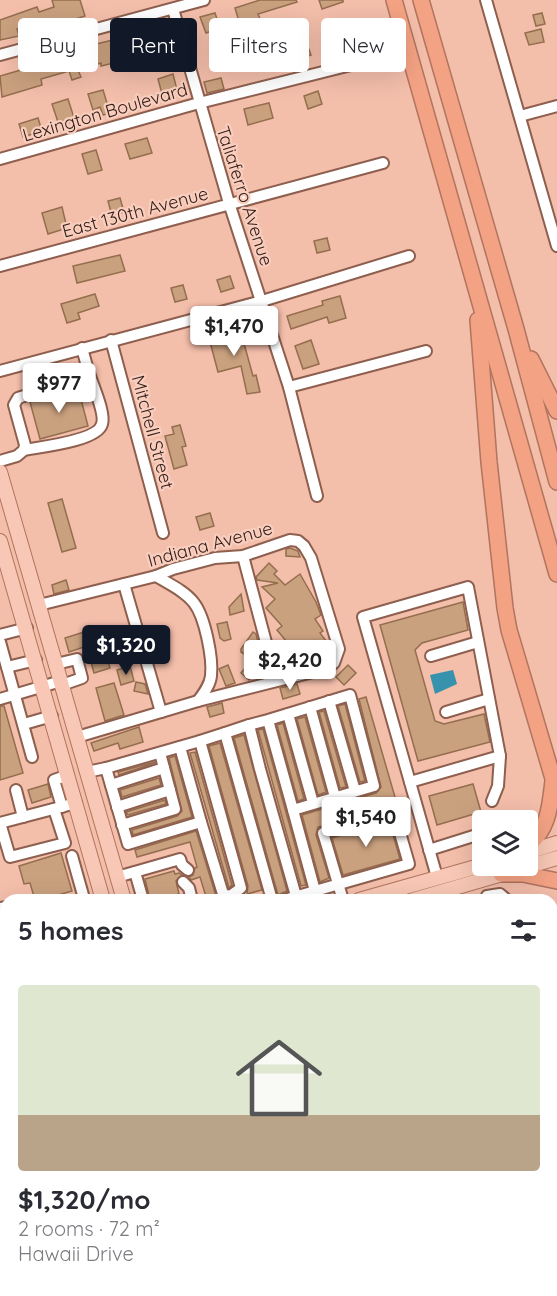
<!DOCTYPE html>
<html lang="en">
<head>
<meta charset="utf-8">
<style>
	body { margin:0; font-family:Quicksand,sans-serif; background:#f7f7f7; color:#2b2b33; height:100vh; display:flex; flex-direction:column; font-size:22px; white-space:nowrap }
	* { box-sizing:border-box; margin:0 }
	p { font-size:20px; color:#7c7c81 }
	.icon { flex:none; width:33px; height:33px; fill:none; stroke:currentColor; stroke-width:2; stroke-linecap:round; stroke-linejoin:round }
	.map { position:relative; flex:1; overflow:hidden }
	.sheet { position:absolute; left:0px; top:894px; width:558px; height:402px; display:flex; flex-direction:column; background:#fff; border-radius:18px 18px 0 0; box-shadow:0 6px 24px #0002 }
	.sheet>* { flex:none }
	.hud { position:absolute; left:18px; top:18px; width:522px; height:54px; display:flex; gap:12px }
	.buttons { position:absolute; left:472px; top:810px; display:grid; gap:12px }
	.buttons a { display:grid; place-items:center; width:66px; height:66px; border-radius:6px; background:#fff; box-shadow:0 6px 24px #0002; font-size:30px }
	.price { position:absolute; translate:-50% -51px; padding:0 14px; border-radius:6px; background:#fff; color:#222; font-size:20px; line-height:39px; filter:drop-shadow(0 2px 3px #0008) }
	.price::after { content:''; position:absolute; left:50%; top:36px; width:18px; height:14px; margin-left:-9px; background:inherit; clip-path:polygon(0 0,100% 0,50% 100%) }
	.price.on { background:#111827; color:#fff }
	ul { padding:0; list-style:none }
	li { display:grid; align-content:center; gap:12px; height:318px; padding:0 18px }
	li span { display:grid; place-items:center; height:186px; border-radius:6px; color:#555 }
	li>.icon { margin-inline-start:auto }
	span .icon { width:108px; height:108px; fill:#fffc; stroke-width:1 }
	li b { font-size:26px }
	h2 { display:flex; justify-content:space-between; align-items:center; height:72px; padding:0 18px; font-size:26px }
	.pill { padding:0 21px; border-radius:6px; background:#fff; box-shadow:0 6px 24px #0002; font-size:21px; line-height:54px }
	.pill.on { background:#111827; color:#fff }
	.map>svg:first-child { display:block }
	.water { fill:#3692ad }
	.building { fill:#caa17f; stroke:#946e4e; stroke-width:1.5 }
	.lines { fill:none; stroke-linecap:round; stroke-linejoin:round }
	.minor-casing { stroke:#8e5f4e; stroke-width:14 }
	.major-casing { stroke:#b1745f; stroke-width:16 }
	.highway-casing { stroke:#b1745f; stroke-width:18 }
	.minor { stroke:#fff; stroke-width:10 }
	.major { stroke:#f8c7b5; stroke-width:14 }
	.highway { stroke:#f4a284; stroke-width:15 }
	.labels { text-anchor:middle; dominant-baseline:central; stroke-width:4.5; stroke-linejoin:round; paint-order:stroke }
	.street-label { font-size:18px; fill:#342019; stroke:#f9cebe }
</style>
</head>
<body>
<div class="map">
<svg width="557" height="1296" viewBox="0 0 557 1296">
	<rect width="100%" height="100%" fill="#f3beaa"/>
	<!-- water -->
	<polygon class="water" points="453,670 457,684 435,694 430,675"/>
	<!-- building -->
	<g class="building">
		<polygon points="52,0 80,0 85,16 54,26 52,19 17,29 19,36 0,40 0,20 37,7 39,12 54,7"/>
		<polygon points="260,0 296,0 297,2 258,14 261,21 241,28 235,8"/>
		<polygon points="319,0 343,0 343,2 322,9"/>
		<polygon points="215,13 220,28 206,33 200,17"/>
		<polygon points="542,13 545,24 536,26 533,15"/>
		<polygon points="345,20 352,45 336,50 328,25"/>
		<polygon points="154,25 157,36 146,39 143,28"/>
		<polygon points="541,29 544,42 529,45 525,33"/>
		<polygon points="303,33 311,55 296,60 289,38"/>
		<polygon points="113,40 118,62 101,66 101,63 78,70 81,77 72,80 69,71 41,79 42,85 2,97 0,76 45,63 43,58 57,54 58,59 97,48 96,44"/>
		<polygon points="173,74 177,90 162,94 158,79"/>
		<polygon points="221,78 224,89 207,93 204,82"/>
		<polygon points="103,90 110,113 103,115 100,107 93,110 88,94"/>
		<polygon points="318,91 322,104 308,109 304,96"/>
		<polygon points="68,99 75,121 59,125 52,104"/>
		<polygon points="269,103 273,118 248,125 244,109"/>
		<polygon points="38,118 42,131 23,137 19,124"/>
		<polygon points="147,138 152,153 130,159 125,144"/>
		<polygon points="96,150 102,170 88,174 82,154"/>
		<polygon points="120,198 124,212 112,216 108,201"/>
		<polygon points="62,207 67,228 48,234 42,213"/>
		<polygon points="327,238 330,250 317,253 314,241"/>
		<polygon points="120,255 125,271 77,283 73,266"/>
		<polygon points="230,276 234,288 221,292 217,280"/>
		<polygon points="183,285 187,299 175,302 171,288"/>
		<polygon points="95,294 99,306 78,313 80,319 67,323 61,304"/>
		<polygon points="340,296 346,318 329,323 327,317 291,329 287,316 323,305 322,301"/>
		<polygon points="240,329 253,376 256,375 260,392 247,394 241,366 218,372 209,338"/>
		<polygon points="311,340 319,364 303,369 295,346"/>
		<polygon points="78,388 88,426 40,439 30,402"/>
		<polygon points="180,425 186,446 182,447 187,465 174,469 165,436 174,434 172,427"/>
		<polygon points="62,499 76,548 62,552 48,503"/>
		<polygon points="210,513 214,526 200,530 196,517"/>
		<polygon points="290,548 298,551 300,557 286,556 286,549"/>
		<polygon points="269,563 277,571 274,574 285,585 300,574 316,602 321,615 315,619 323,631 320,633 330,646 313,659 307,651 301,659 277,630 282,626 266,608 275,599 262,587 278,583 257,580 256,577"/>
		<polygon points="66,580 69,590 54,594 52,585"/>
		<polygon points="241,594 244,611 230,615 229,607"/>
		<polygon points="463,602 468,630 422,643 415,650 435,721 444,724 484,714 490,742 418,761 380,625"/>
		<polygon points="227,622 231,639 224,641 220,638 217,624"/>
		<polygon points="100,627 110,668 94,673 87,646 69,652 65,638"/>
		<polygon points="253,632 256,634 258,643 249,657 241,652 241,649"/>
		<polygon points="256,655 264,662 249,680 241,673"/>
		<polygon points="290,657 298,662 291,670 284,665"/>
		<polygon points="228,665 235,683 226,686 219,669"/>
		<polygon points="348,665 356,673 344,685 336,677"/>
		<polygon points="130,666 134,681 121,685 117,670"/>
		<polygon points="136,682 145,684 148,694 134,691"/>
		<polygon points="114,683 124,715 105,721 96,688"/>
		<polygon points="297,684 300,694 283,699 280,688"/>
		<polygon points="366,697 397,804 318,827 316,835 329,878 320,882 302,815 376,793 381,787 359,699"/>
		<polygon points="222,703 224,713 210,717 207,707"/>
		<polygon points="345,704 365,781 360,782 338,706"/>
		<polygon points="0,706 4,706 23,773 0,780"/>
		<polygon points="324,711 346,787 340,788 319,712"/>
		<polygon points="305,717 326,792 318,795 297,719"/>
		<polygon points="283,723 304,799 298,801 277,725"/>
		<polygon points="139,727 143,742 120,749 118,743 94,751 91,743"/>
		<polygon points="263,729 306,885 301,886 258,730"/>
		<polygon points="244,735 287,891 278,895 234,738"/>
		<polygon points="220,743 262,890 247,894 248,886 209,746"/>
		<polygon points="195,752 232,885 229,888 190,753"/>
		<polygon points="175,756 192,817 133,835 132,830 177,816 182,811 169,758"/>
		<polygon points="155,762 155,763 119,775 118,772"/>
		<polygon points="159,778 161,785 122,797 120,790"/>
		<polygon points="48,784 51,797 32,803 28,790"/>
		<polygon points="473,784 481,812 437,825 429,796"/>
		<polygon points="165,800 166,804 128,815 126,812"/>
		<polygon points="389,821 400,859 343,875 332,838"/>
		<polygon points="196,831 216,896 219,900 207,900 200,877 191,880 189,877 193,875 195,868 197,867 190,842 137,857 135,850"/>
		<polygon points="61,853 72,891 58,895 60,900 35,900 30,883 24,884 19,866"/>
		<polygon points="174,871 175,874 179,873 182,875 176,881 179,894 158,900 150,900 145,879"/>
	</g>
	<g class="lines">
		<!-- minor casing -->
		<g class="minor-casing">
			<g id="minor">
				<polyline points="486,0 557,246"/>
				<polyline points="173,9 229,203 289,387 317,496"/>
				<polyline points="0,55 204,0"/>
				<polyline points="520,116 557,106"/>
				<polyline points="0,159 199,103 359,63"/>
				<polyline points="0,266 383,163"/>
				<polyline points="111,340 163,533"/>
				<polyline points="0,371 262,301 409,256"/>
				<polyline points="289,387 426,351"/>
				<path d="M24,450C40,447 98,441 102,424C106,413 91,381 88,370"/>
				<path d="M0,461L17,456L24,450L25,445L14,405L18,398C38,390 77,388 88,370L82,348"/>
				<polyline points="243,556 276,680"/>
				<path d="M156,576C169,584 185,591 194,603C205,617 213,658 211,676C210,685 204,693 198,701"/>
				<polyline points="124,584 161,712"/>
				<polyline points="39,605 156,576 173,569 215,558 243,556 290,540 298,541 304,546 311,558 339,649 334,663 321,670 198,701 77,737"/>
				<polyline points="0,635 27,628"/>
				<polyline points="0,642 32,757"/>
				<polyline points="431,656 478,642"/>
				<polyline points="56,664 77,659 82,678 62,685"/>
				<polyline points="7,667 36,660"/>
				<polyline points="0,699 61,681"/>
				<polyline points="329,701 355,791"/>
				<polyline points="310,707 335,797"/>
				<polyline points="446,712 489,699"/>
				<polyline points="288,714 313,803"/>
				<polyline points="268,720 350,695 374,786 293,810 268,720 249,725 260,769 296,896"/>
				<polyline points="24,724 52,716"/>
				<polyline points="225,733 249,725"/>
				<polyline points="180,747 201,822"/>
				<polyline points="106,768 200,741"/>
				<polyline points="87,772 106,768 128,844 201,822 223,894 230,896 241,888 200,741 225,733 272,900"/>
				<polyline points="410,782 500,756"/>
				<polyline points="111,785 164,768"/>
				<polyline points="16,790 23,817"/>
				<polyline points="62,807 54,780 68,775"/>
				<polyline points="117,807 170,790"/>
				<polyline points="0,823 10,857 65,843 54,809"/>
				<polyline points="0,823 76,803"/>
				<polyline points="122,825 175,809 160,753"/>
				<polyline points="429,850 483,833"/>
				<polyline points="72,856 83,895"/>
				<polyline points="135,872 143,900"/>
				<polyline points="117,877 180,859 182,865 188,870"/>
				<polyline points="437,877 363,617 468,587 500,756 498,786 492,801"/>
				<polyline points="183,882 189,888 192,900"/>
				<path d="M315,891L409,864L394,812L323,833C330,855 336,878 343,900"/>
				<polyline points="284,900 315,891 293,810"/>
				<polyline points="486,900 487,896 500,894 507,900"/>
				<polyline points="0,908 6,907"/>
				<polyline points="0,973 6,971"/>
				<polyline points="0,994 4,1009"/>
				<polyline points="0,1049 6,1048"/>
				<polyline points="552,1104 557,1102"/>
				<polyline points="0,1187 6,1186"/>
				<polyline points="0,1214 6,1235"/>
				<polyline points="552,1250 557,1248"/>
				<polyline points="2,1288 6,1287"/>
				<polyline points="268,1290 270,1296"/>
				<polyline points="366,1290 368,1296"/>
				<polyline points="390,1291 393,1290"/>
			</g>
		</g>
		<!-- major casing -->
		<g class="major-casing">
			<g id="major">
				<polyline points="0,472 124,900"/>
				<polyline points="0,541 103,900"/>
				<polyline points="528,852 557,843"/>
				<polyline points="359,900 483,865"/>
				<polyline points="413,900 557,858"/>
				<polyline points="0,1010 6,1008"/>
				<polyline points="226,1290 228,1296"/>
				<polyline points="239,1290 240,1296"/>
			</g>
		</g>
		<!-- highway casing -->
		<g class="highway-casing">
			<g id="highway">
				<polyline points="394,0 557,574"/>
				<polyline points="421,0 516,329 557,482"/>
				<polyline points="478,320 489,462 505,608 509,630 557,792"/>
				<polyline points="531,359 557,411"/>
				<path d="M528,845C549,829 550,805 553,781"/>
				<polyline points="501,874 523,874 557,881"/>
			</g>
		</g>
		<!-- minor -->
		<use href="#minor" class="minor"/>
		<!-- major -->
		<use href="#major" class="major"/>
		<!-- highway -->
		<use href="#highway" class="highway"/>
	</g>
	<g class="labels">
		<!-- street labels -->
		<g class="street-label">
			<text transform="translate(105 112) rotate(-16)">Lexington Boulevard</text>
			<text transform="translate(245 196) rotate(72)">Taliaferro Avenue</text>
			<text transform="translate(135 212) rotate(-15)">East 130th Avenue</text>
			<text transform="translate(153 432) rotate(75)">Mitchell Street</text>
			<text transform="translate(210 544) rotate(-15)">Indiana Avenue</text>
		</g>
	</g>
</svg>
<div class="buttons">
<a><svg class="icon" aria-label="layers" viewBox="0 0 24 24"><path d="M12 4l9 5-9 5-9-5zM3 14l9 5 9-5"/></svg></a>
</div>
<b class="price" style="left:234px;top:357px">$1,470</b>
<b class="price" style="left:59px;top:414px">$977</b>
<b class="price on" style="left:126px;top:676px">$1,320</b>
<b class="price" style="left:290px;top:691px">$2,420</b>
<b class="price" style="left:366px;top:848px">$1,540</b>
<div class="hud">
<a class="pill">Buy</a>
<a class="pill on">Rent</a>
<a class="pill">Filters</a>
<a class="pill">New</a>
</div>
<section class="sheet">
<h2>5 homes<svg class="icon" aria-label="filters" viewBox="0 0 24 24"><path d="M4 7h16M4 17h16"/><circle cx="9" cy="7" r="2"/><circle cx="15" cy="17" r="2"/></svg></h2>
<ul>
<li><span style="background:linear-gradient(#dfe7d0 70%,#b9a48a 0)"><svg class="icon" aria-label="home" viewBox="0 0 24 24"><path d="M3 11l9-7 9 7M6 9v11h12V9"/></svg></span><div><b>$1,320/mo</b><p>2 rooms · 72 m²</p><p>Hawaii Drive</p></div></li>
</ul>
</section>
</div>
</body>
</html>
